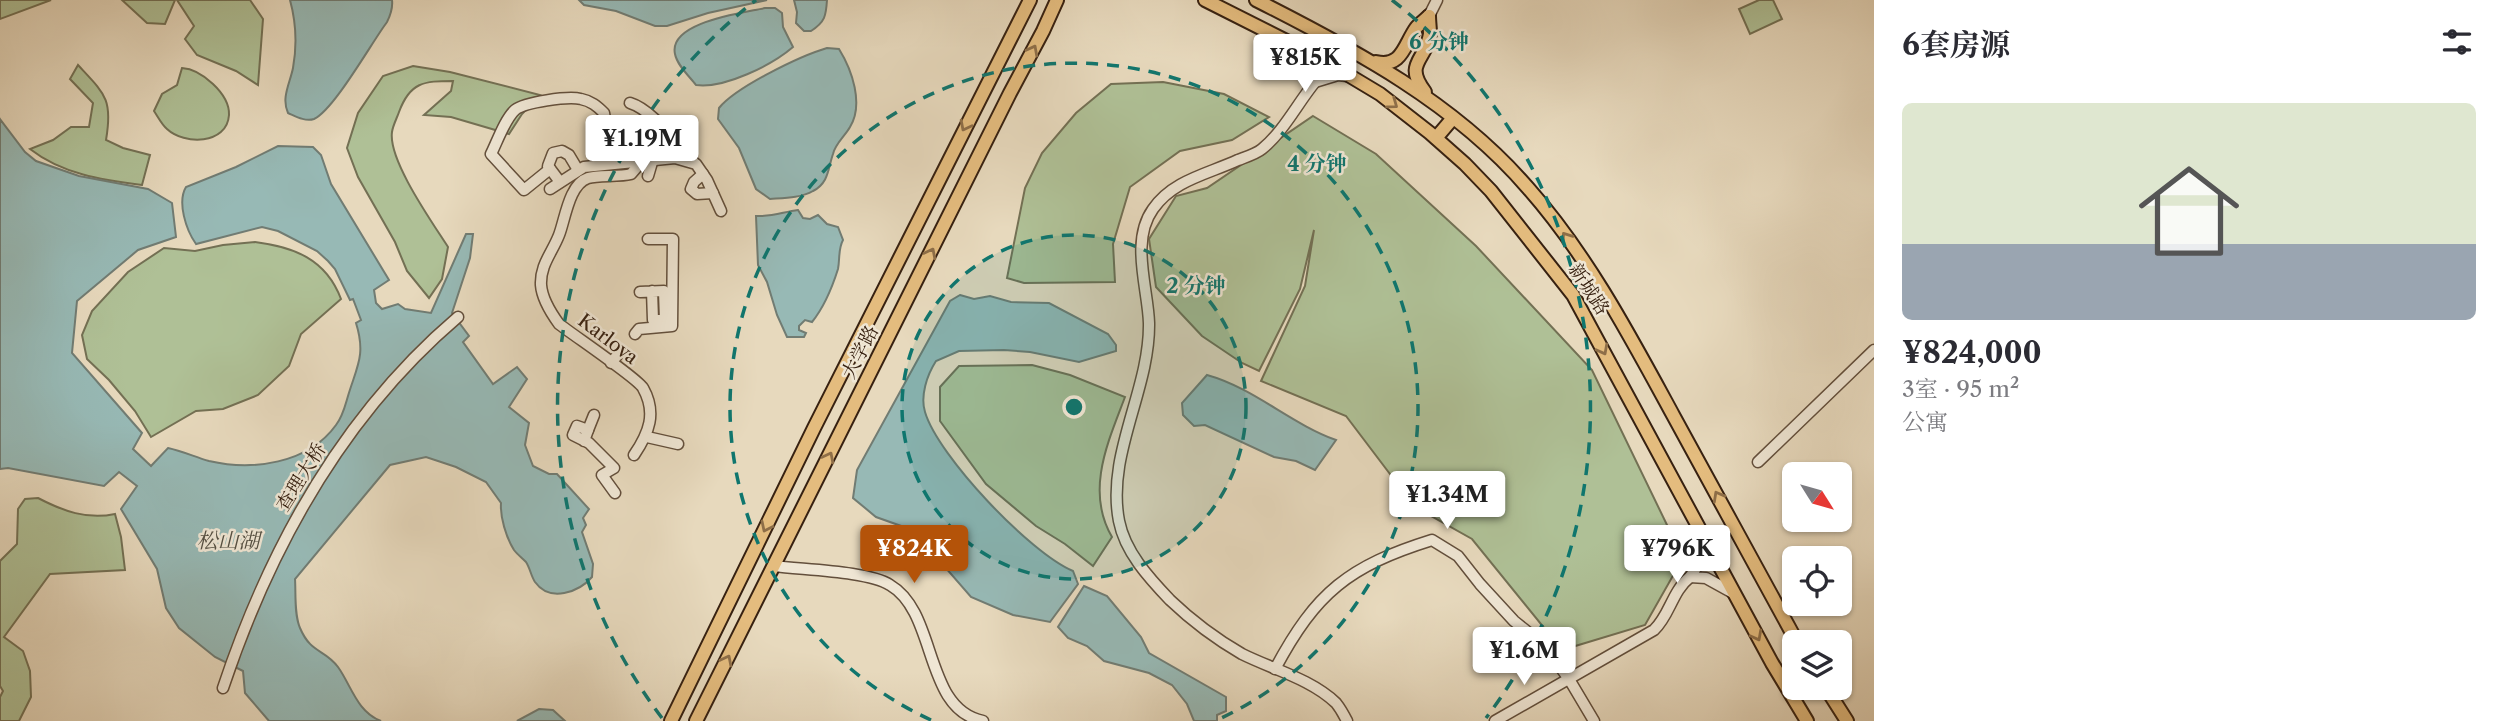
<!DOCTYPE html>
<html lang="zh">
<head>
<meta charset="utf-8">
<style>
	body { margin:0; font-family:"Libre Caslon Text","Noto Serif SC",serif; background:#f7f7f7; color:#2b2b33; height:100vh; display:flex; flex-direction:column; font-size:26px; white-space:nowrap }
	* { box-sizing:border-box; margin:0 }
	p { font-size:23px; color:#7c7c81 }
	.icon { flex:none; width:38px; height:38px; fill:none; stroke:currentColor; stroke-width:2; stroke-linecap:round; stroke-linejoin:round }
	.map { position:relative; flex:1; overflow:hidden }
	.panel { display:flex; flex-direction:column; background:#fff; width:630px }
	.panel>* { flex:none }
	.needle { width:46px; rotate:127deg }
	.fabs { position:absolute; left:1782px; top:462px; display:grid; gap:14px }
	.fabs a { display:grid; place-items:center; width:70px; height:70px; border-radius:10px; background:#fff; box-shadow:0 2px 5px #0004; font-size:35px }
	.price { position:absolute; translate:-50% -60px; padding:0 16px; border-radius:7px; background:#fff; color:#222; font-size:23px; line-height:46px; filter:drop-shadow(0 2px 4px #0008) }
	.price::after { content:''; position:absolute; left:50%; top:42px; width:21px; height:16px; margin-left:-10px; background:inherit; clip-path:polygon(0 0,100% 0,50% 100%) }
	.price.current { background:#b45309; color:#fff }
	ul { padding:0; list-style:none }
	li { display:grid; align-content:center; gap:14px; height:371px; padding:0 28px }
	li+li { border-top:2px solid #e1e1e2 }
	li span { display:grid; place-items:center; height:217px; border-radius:10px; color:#555 }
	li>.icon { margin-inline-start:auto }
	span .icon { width:126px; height:126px; fill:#fffc; stroke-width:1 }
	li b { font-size:30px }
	h2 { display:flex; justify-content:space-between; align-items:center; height:84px; padding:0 28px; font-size:30px }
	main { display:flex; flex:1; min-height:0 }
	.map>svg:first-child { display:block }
	.green { fill:#afc096; stroke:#737054; stroke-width:2 }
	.water { fill:#97b9b5; stroke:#717c73; stroke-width:2 }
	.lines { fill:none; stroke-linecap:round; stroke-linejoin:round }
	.minor-casing { stroke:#634f3c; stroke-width:13 }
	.major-casing { stroke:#372111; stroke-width:16 }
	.minor { stroke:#efe6d4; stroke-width:10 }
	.major { stroke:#e4bc7e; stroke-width:12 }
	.oneway { stroke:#8e6e48 }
	.ring { fill:none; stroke:#0f766e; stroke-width:3.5; stroke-dasharray:12 9 }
	.labels { text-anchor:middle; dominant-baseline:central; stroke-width:5; stroke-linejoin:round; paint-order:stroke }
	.street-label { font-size:19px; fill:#372111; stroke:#efe6d4 }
	.water-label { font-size:21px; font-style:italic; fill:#544f42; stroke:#efe6d4 }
	.centre { fill:#0f766e; stroke:#efe6d4; stroke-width:3.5 }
	.ring-label { font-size:21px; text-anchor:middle; font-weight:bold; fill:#0f766e; stroke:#efe6d4; stroke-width:5; stroke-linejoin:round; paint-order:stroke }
</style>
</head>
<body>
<main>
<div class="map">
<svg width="1874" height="721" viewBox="0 0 1874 721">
	<rect width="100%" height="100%" fill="#e7d9bd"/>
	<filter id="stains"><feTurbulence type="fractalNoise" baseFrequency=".00286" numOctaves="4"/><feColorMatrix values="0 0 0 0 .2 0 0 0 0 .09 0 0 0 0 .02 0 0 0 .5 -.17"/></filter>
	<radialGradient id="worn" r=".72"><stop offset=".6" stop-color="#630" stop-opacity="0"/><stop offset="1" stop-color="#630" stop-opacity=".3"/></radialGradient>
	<!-- green -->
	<g class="green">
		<polygon points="0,0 51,0 0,19"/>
		<polygon points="122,0 175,0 165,24 147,23"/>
		<polygon points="177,0 250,0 263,19 258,85 236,71 197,55 185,39 194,26"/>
		<polygon points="1759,0 1773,0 1782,19 1750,34 1739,9"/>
		<path d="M78,65C105,94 113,99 106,140L123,148L150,155L142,185C102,180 62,174 30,149L53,140L71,127H89L93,103L70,79Z"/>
		<path d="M413,66L450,72L540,95L522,114L509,134L451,117L424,115L451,91L453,81C424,81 410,82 399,112C397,118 393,125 392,132C388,160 432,222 448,247L442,279L429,298L407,271L395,242L358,177L347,148L358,113L383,76Z"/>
		<path d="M182,68C201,69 230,94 229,115C227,145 184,145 167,129C162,125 158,117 154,111L162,94L177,85Z"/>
		<polygon points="1163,82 1224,94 1269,117 1232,140 1180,151 1130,187 1113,244 1115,282 1024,283 1007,278 1025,188 1042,153 1076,113 1111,84"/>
		<polygon points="1313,116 1376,154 1476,246 1592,370 1683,558 1645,625 1562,650 1472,539 1415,507 1346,416 1261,381 1305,286 1314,230 1300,289 1259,371 1242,363 1202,336 1156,287 1149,239 1176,196 1207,188"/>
		<path d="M255,242C294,247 326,259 341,299L301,334L289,366L258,395L223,409L196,411L151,437L135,411L109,380L87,359L82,335L92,311L128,272L164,248L195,251L223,245Z"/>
		<path d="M1032,365L1070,375L1125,397C1108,442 1085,491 1112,537L1093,566L1065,544L1036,526L986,484L940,421V387L959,366Z"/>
		<path d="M38,498C63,511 87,520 115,514L121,537L125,570L50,574L4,637L23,651L30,671L31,697L19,721H0V697L3,691L0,686V561L17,544L18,509L25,499Z"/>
	</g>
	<!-- water -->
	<g class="water">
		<path d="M290,0H392C393,8 391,14 387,22C372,42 334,110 314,119C305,122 295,116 288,113C281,98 290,83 293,68C297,46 296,22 290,0Z"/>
		<polygon points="579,0 767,0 708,13 667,26 655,26 616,11 584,5"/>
		<path d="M794,0H827C826,16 825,22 811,31H804L796,23L797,12Z"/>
		<path d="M765,8H775L782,13L783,27L793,47C772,65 724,89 696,85C689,76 677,65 675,54C668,22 743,13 765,8Z"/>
		<path d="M827,48L839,49C852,70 864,104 850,127C845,136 835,144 833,154C828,168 829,183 813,191C801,198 784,198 770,199L756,189L739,148L718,119L719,108C736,87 800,56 827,48Z"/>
		<path d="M0,119L25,152L36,161L79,176L148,189L172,203L176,237L138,250L77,301L72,353L142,433L133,449L151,466L168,448C182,451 195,457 209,461C252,471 308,464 336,425C343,416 345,406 348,396C357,366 366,355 356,323L361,320L353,299L350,300L335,269L328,261L317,251L278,231L262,227L196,244C186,230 177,202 186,187L236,167L278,146L313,147L321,155L331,184L389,280L374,290L376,303L382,309L398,304L405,309L431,313L466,234H473L470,258L452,313L469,336L463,342L493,384L517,367L527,379L509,407L529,423L525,445L533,466L549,474H557L589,509L583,518L586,525L582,532L593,564L592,577C579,592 550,603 535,582C531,576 530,568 526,562C522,558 517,554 514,550C506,537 500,517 501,503L486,482L456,467L426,457L390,465L295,579C296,594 294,614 300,628C311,654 325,649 338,667C351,685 357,712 381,721H269L245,693L243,671L215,657L179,628L166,608L157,569L121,509L137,486L119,472L104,486L8,468L0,469Z"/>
		<path d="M798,210L803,218L810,219L818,215L827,224L838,227L843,240C838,249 840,259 838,269C832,288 825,306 812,322L805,320L799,326V330L806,333L804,337H787L777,315L767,282L758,265L756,216C772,217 783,212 798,210Z"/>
		<path d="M960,295L974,299L990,296L1011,302L1049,303L1108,334L1116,345V351L1079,362L1030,352L1004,350L959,351L936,361C927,375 920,396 925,412C938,456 1030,553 1073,571L1078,584L1050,622L1013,615L971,597L925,544L904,527L876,517L853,498L857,470L950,301Z"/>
		<path d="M1207,375C1254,388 1291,424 1336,440L1315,470L1296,461L1274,457L1205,425L1194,426L1183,415L1182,403Z"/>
		<polygon points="1084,586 1107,596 1141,637 1149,653 1226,697 1226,711 1217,715 1217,721 1194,721 1187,704 1172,685 1149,673 1104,661 1087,646 1068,638 1058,627"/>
		<polygon points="539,709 553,710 565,721 517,721"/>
	</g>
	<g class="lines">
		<!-- minor casing -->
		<g class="minor-casing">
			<g id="minor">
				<polyline points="1429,16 1437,0"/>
				<polyline points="1298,48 1311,68 1315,82 1338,75 1347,76"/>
				<path d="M1315,82C1297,104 1284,131 1262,149C1256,154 1246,157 1238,160C1208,174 1173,180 1153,209C1130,241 1148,288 1149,323C1150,390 1106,454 1119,521C1125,552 1149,578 1170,600C1192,621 1216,639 1242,654C1272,669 1311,679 1336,703C1340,708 1344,715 1347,721"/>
				<path d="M630,103C653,110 675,143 693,161"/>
				<path d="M550,169L524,190L491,154C497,142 505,119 515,110C525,102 568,96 581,99C591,101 597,106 604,113L606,125L601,165"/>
				<polyline points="703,174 694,182 691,189 697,194 713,193"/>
				<polyline points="648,176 653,159"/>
				<polyline points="560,182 548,166 553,153 562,151 569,155 578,170"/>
				<polyline points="550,189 584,167 675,158 696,164 707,180 721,211"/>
				<polyline points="640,292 664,291 665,320 653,320 652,291"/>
				<polyline points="635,334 639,329 672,326 673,239 648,239"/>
				<polyline points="611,363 620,352"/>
				<polyline points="588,430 594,415"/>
				<polyline points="647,437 678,444"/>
				<polyline points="584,441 588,430 577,426 573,435 589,443 614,468 602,475 615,493"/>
				<path d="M634,455C649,433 657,413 643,388C637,378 573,335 559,324C551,313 542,299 541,285C540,265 552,253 559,235C565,220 569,184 588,178C598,175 619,177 631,174L637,167L639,160"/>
				<polyline points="1758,462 1874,350"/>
				<polyline points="1701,532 1698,565 1690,577 1706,578 1735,594"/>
				<path d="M774,566C803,570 868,571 890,585C938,613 923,709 983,721"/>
				<path d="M1275,669C1316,592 1349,566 1432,540L1458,556L1480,584L1514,621L1544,645L1569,679L1594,721"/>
				<path d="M223,688C270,547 344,414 458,317"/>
				<path d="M1495,721L1654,630C1670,615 1672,591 1690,577"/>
			</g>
		</g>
		<!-- major casing -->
		<g class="major-casing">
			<g id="major">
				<polyline points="1205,0 1320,58 1380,94 1430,133 1465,164 1491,191 1573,295 1772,663 1807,721"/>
				<path d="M1256,0C1355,50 1455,103 1528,188C1588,256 1630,336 1673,415C1714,491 1756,566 1797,642"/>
				<path d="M1376,62C1402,68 1404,45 1416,28C1419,24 1425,20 1429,16"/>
				<path d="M1425,92C1403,63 1426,61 1430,34C1430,28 1429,21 1429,16"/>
				<polyline points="1436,138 1453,118"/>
				<polyline points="1826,688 1847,721"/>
				<polyline points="671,721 814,428 1030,0"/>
				<polyline points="696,721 1010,93 1043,31 1057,0"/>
			</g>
		</g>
		<!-- minor -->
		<use href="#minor" class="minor"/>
		<!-- major -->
		<use href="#major" class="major"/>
	</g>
	<!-- one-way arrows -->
	<defs><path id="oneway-chevron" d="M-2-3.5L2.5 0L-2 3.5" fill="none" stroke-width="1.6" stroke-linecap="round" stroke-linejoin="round" transform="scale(1.75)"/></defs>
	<g class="oneway">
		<use href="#oneway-chevron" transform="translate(1033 50) rotate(-62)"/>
		<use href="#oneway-chevron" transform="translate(1393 104) rotate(36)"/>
		<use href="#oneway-chevron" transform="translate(965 126) rotate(117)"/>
		<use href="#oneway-chevron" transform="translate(1566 237) rotate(-125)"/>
		<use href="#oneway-chevron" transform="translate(931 253) rotate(-63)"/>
		<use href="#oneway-chevron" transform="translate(1603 350) rotate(62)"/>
		<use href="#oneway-chevron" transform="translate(829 457) rotate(-63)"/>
		<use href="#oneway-chevron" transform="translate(1718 496) rotate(-119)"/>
		<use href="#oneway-chevron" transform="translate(766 527) rotate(116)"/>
		<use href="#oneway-chevron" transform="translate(1757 636) rotate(62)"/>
		<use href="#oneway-chevron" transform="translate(727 660) rotate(-63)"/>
	</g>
	<!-- distance rings -->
	<circle cx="1074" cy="407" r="172" fill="#0f766e" fill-opacity=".12"/>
	<g class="ring">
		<circle cx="1074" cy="407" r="172"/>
		<path d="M931 720A344 344 0 1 1 1217 720"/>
		<path d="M662 718A516 516 0 0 1 756 0M1392 0A516 516 0 0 1 1486 718"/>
	</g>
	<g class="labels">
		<!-- street labels -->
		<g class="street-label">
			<text transform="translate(1589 289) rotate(57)">新城路</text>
			<text transform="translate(608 339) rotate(37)">Karlova</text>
			<text transform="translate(860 352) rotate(-63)">大学路</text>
			<text transform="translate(301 477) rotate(-58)">查理大桥</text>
		</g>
		<!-- water labels -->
		<g class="water-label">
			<text x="228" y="540">松山湖</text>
		</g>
	</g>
	<circle cx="1074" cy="407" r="10" class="centre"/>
	<g class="ring-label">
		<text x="1439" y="49">6 分钟</text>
		<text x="1317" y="171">4 分钟</text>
		<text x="1196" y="293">2 分钟</text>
	</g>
	<rect width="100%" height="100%" filter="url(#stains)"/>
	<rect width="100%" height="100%" fill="url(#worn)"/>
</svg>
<div class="fabs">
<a><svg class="needle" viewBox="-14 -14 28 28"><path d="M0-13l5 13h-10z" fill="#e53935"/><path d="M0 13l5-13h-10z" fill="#7c7c81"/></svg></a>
<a><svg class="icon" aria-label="locate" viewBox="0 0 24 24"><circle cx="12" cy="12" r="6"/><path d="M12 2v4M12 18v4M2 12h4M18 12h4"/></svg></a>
<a><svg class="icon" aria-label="layers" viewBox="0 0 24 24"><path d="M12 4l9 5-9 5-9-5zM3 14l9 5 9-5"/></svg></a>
</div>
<b class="price" style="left:1305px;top:94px">¥815K</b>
<b class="price" style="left:642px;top:175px">¥1.19M</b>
<b class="price" style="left:1447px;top:531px">¥1.34M</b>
<b class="price current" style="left:914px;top:585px">¥824K</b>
<b class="price" style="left:1677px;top:585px">¥796K</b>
<b class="price" style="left:1524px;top:687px">¥1.6M</b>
</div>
<section class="panel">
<h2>6套房源<svg class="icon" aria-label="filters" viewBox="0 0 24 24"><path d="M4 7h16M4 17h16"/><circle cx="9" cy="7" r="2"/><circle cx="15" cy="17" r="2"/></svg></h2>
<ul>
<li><span style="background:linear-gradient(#dfe7d0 65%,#9aa5b1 0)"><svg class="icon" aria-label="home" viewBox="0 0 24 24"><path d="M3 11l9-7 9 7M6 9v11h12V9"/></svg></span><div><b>¥824,000</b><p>3室 · 95 m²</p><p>公寓</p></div></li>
</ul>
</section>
</main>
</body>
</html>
